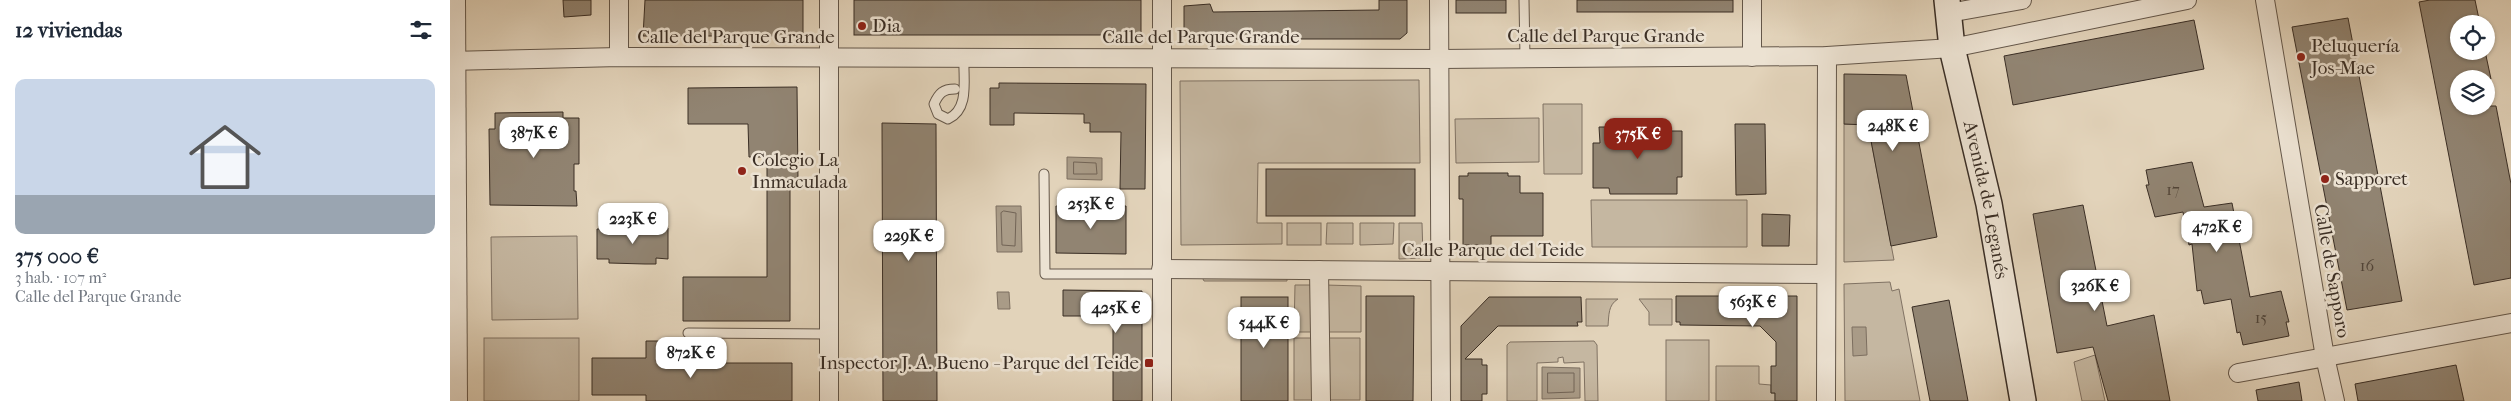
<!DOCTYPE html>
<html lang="es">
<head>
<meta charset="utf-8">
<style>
	body { margin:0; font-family:"IM FELL French Canon",serif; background:#f2f2f3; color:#1f2937; height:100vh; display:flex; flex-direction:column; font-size:19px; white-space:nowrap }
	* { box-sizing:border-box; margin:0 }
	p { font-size:16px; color:#747a83 }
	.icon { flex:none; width:28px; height:28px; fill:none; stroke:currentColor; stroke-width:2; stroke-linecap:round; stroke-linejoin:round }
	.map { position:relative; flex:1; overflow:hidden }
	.sheet { display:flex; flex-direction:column; background:#fff; width:450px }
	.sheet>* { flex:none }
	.buttons { position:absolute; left:2000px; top:15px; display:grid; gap:10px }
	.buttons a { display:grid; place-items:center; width:45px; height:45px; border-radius:50%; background:#fff; box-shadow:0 1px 4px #0004; font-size:25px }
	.price { position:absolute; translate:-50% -42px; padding:0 11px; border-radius:10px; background:#fff; color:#222; font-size:16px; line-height:32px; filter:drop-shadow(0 1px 2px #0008) }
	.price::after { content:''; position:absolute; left:50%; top:30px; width:15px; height:11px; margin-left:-8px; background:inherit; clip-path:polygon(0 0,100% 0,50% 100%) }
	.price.active { background:#8f2418; color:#fff }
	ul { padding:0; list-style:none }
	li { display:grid; align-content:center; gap:10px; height:265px; padding:0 15px }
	li span { display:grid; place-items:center; height:155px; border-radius:10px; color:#555 }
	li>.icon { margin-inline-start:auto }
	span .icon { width:90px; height:90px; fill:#fffc; stroke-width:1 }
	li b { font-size:21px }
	h2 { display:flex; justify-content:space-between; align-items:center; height:60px; padding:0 15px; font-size:21px }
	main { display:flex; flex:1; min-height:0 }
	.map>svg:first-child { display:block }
	.green { fill:#c5b7a1; stroke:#807263 }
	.water { fill:#a99b87; stroke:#7d6f60 }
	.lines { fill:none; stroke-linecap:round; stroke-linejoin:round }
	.shore { stroke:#726456; stroke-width:1 }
	.building { fill:#918472; stroke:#3a2e25 }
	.lane-casing { stroke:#64574a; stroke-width:11 }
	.street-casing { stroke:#64574a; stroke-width:20 }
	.secondary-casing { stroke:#3a2e25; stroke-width:28 }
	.lane { stroke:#ece2d2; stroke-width:9 }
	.street { stroke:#ece2d2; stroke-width:18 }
	.secondary { stroke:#ece2d2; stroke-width:25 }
	.poi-dot { fill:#8f2418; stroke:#ece2d2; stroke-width:2 }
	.labels { text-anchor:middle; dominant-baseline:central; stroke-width:5; stroke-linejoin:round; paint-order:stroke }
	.number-label { font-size:16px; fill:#504438 }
	.poi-label { font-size:19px; fill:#3a2e25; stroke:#ece2d2; text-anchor:start }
	.street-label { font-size:19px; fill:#3a2e25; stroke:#ece2d2 }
</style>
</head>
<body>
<main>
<section class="sheet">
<h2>12 viviendas<svg class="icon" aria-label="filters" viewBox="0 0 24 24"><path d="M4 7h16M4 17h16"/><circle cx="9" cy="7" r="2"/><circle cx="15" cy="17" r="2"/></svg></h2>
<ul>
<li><span style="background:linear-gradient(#c9d6e8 75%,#9aa5b1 0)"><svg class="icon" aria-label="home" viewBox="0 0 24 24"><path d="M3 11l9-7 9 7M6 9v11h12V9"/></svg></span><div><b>375 000 €</b><p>3 hab. · 107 m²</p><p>Calle del Parque Grande</p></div></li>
</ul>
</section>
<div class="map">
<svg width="2061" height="401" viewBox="0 0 2061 401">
	<rect width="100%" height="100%" fill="#e2d3ba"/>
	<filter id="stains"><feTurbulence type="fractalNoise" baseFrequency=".004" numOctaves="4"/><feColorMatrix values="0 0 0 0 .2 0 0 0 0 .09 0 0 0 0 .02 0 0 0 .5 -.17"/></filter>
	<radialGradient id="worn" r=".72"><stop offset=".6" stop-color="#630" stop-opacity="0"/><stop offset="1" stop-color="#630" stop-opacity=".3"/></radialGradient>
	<!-- green -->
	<g class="green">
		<polygon points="969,80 970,163 808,163 807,223 832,223 832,244 731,245 730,81"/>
		<polygon points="1093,104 1132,104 1132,174 1094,174"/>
		<polygon points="1089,118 1089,162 1006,163 1005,119"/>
		<polygon points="1394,124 1418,125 1444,260 1394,262"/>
		<polygon points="1141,200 1297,200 1297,247 1142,247"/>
		<rect x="837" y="223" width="34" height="22"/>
		<polygon points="877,223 903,223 903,244 876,244"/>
		<polygon points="910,223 944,223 943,244 910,245"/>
		<polygon points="949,223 972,223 973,256 970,258 949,259"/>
		<polygon points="127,236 128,319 42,320 41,237"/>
		<polygon points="750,273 837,273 837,281 754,281"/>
		<polygon points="1440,282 1442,291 1449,289 1470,401 1395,401 1394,284"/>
		<polygon points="845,285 864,285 864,332 844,332"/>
		<polygon points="875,285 911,286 911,332 876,332"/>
		<path d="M1136,299H1168C1158,305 1159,315 1158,326H1136Z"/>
		<polygon points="1189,299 1222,299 1222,325 1199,325 1199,312"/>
		<rect x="34" y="338" width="95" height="63"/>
		<rect x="844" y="338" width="20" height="62"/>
		<polygon points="876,338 910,338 910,400 877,400"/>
		<rect x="1216" y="340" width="43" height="61"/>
		<polygon points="1144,341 1147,345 1148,401 1135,401 1134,362 1114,363 1113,357 1108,358 1108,362 1087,363 1087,401 1057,401 1057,345 1060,342"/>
		<polygon points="1645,355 1655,401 1632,401 1624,362"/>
		<polygon points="1266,366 1309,366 1309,384 1321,385 1321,393 1325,393 1325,401 1266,401"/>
	</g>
	<!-- water -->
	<g class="water">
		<polygon points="617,157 652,158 652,180 617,179"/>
		<polygon points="546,206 571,206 572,252 547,252"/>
		<polygon points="547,292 559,292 560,309 548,309"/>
		<polygon points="1402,327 1416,327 1417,355 1403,356"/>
		<polygon points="1092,367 1130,368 1130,398 1092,399"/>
	</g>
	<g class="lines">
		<!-- shore -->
		<g class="shore">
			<polygon points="624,162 646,163 647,174 624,174"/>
			<polygon points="554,211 566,213 565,246 552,245 551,213"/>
			<polygon points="1098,373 1124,373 1124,392 1098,393"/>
		</g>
	</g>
	<!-- building -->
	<g class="building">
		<polygon points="113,0 141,0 141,15 114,17"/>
		<polygon points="195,0 353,0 353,36 193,36"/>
		<rect x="404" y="0" width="287" height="35"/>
		<polygon points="929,0 957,0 957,33 950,39 742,39 734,29 734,6 760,4 763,12 929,10"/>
		<rect x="1006" y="0" width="50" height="13"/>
		<rect x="1127" y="0" width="156" height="12"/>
		<polygon points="1980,0 2025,0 2030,24 2009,24 2009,51 2035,51 2041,79 2009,79 2009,106 2046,106 2061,184 2061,278 2024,285 1969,2"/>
		<polygon points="1898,18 1952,301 1897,310 1842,27"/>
		<polygon points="1744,20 1754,69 1563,105 1554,56"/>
		<polygon points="1394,74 1456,75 1487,237 1441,246 1418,125 1394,124"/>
		<polygon points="549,83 696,84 695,189 670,189 671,132 640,132 640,123 634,123 634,114 564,113 564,125 540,125 540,88 549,88"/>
		<polygon points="347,87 348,181 340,181 340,321 233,321 233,277 317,277 317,157 299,157 298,124 238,124 238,88"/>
		<polygon points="113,112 113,118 129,118 129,164 124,164 124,191 126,191 127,206 40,205 39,129 45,129 45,113"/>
		<polygon points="432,123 486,124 487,401 433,401"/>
		<polygon points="1285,124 1315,124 1316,194 1286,195"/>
		<polygon points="1149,127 1216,127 1216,131 1232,131 1232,177 1227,177 1227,194 1160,194 1159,188 1143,188 1143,143 1150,143"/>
		<polygon points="1742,162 1754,207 1782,203 1800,297 1831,291 1839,322 1836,322 1839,336 1793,345 1790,332 1787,333 1781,299 1754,304 1751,290 1747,291 1742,244 1739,245 1733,212 1705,217 1696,185 1699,185 1696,170"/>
		<rect x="816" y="169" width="149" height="47"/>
		<polygon points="1018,173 1058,173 1058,176 1070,176 1070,193 1093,193 1093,236 1041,236 1041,245 1013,245 1013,199 1009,199 1009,176 1018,176"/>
		<polygon points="1633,205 1657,326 1704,315 1720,401 1658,401 1643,347 1607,353 1583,214"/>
		<polygon points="606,206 676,206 676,254 606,253"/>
		<polygon points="1312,214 1340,215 1339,246 1312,246"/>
		<polygon points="218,228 218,259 206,258 206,264 195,264 159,263 159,259 147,259 147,229"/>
		<polygon points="613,290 692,291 692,401 663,401 663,316 613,316"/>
		<polygon points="916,296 964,296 963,401 916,401"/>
		<polygon points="1226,296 1347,296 1347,401 1325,401 1325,393 1321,393 1321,366 1326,366 1326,342 1310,326 1230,325 1230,322 1226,322"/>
		<rect x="791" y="297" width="47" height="104"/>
		<polygon points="1039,297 1131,297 1132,322 1127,322 1128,326 1048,326 1015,359 1032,359 1032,365 1037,365 1037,394 1032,394 1032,401 1011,401 1011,326"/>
		<polygon points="1499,300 1518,401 1480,401 1462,307"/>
		<polygon points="196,341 212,341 212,363 342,363 342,401 196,401 196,395 142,395 142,358 196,358"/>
		<polygon points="2006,365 2014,401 1908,401 1905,384"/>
		<polygon points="1849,382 1852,401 1808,401 1806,390"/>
	</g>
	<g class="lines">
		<!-- lane casing -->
		<g class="lane-casing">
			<g id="lane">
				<polyline points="1074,0 1075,58"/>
				<path d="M505,89C493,89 489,93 484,104L488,114L498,119C520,109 513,79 514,59"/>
				<polyline points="594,174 595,274 711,274"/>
				<polyline points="238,333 378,334"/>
			</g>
		</g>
		<!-- street casing -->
		<g class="street-casing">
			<g id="street">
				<polyline points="6,0 8,401"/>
				<polyline points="712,0 712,401"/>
				<polyline points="989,0 991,401"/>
				<polyline points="1302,0 1302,57"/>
				<polyline points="1815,0 1875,357 1885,401"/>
				<polyline points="1499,13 1572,0"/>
				<polyline points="169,57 169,0"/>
				<polyline points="0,61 169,57 990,59 1377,56 1502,48 1737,0"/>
				<polyline points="711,269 1375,274"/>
				<polyline points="869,270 871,401"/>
				<polyline points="1788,373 2061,323"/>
				<polyline points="379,401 379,0"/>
				<polyline points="1376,401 1377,56"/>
			</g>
		</g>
		<!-- secondary casing -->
		<g class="secondary-casing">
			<g id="secondary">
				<path id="s1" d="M1497,0L1502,48L1539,204L1573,401"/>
			</g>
		</g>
		<!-- lane -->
		<use href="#lane" class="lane"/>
		<!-- street -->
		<use href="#street" class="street"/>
		<!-- secondary -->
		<use href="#secondary" class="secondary"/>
	</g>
	<!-- markers -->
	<g class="poi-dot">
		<circle cx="412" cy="26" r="5"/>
		<circle cx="1851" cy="57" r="5"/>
		<circle cx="292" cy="171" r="5"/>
		<circle cx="1875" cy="179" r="5"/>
		<rect x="694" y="358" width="10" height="10" rx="2.5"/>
	</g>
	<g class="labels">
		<!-- number labels -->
		<g class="number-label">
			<text x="1723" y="189">17</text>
			<text x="1917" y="265">16</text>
			<text x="1811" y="317">15</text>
		</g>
		<!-- poi labels -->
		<g class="poi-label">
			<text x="422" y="26">Dia</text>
			<text x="1861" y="46">Peluquería<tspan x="1861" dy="22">Jos-Mae</tspan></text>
			<text x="302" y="160">Colegio La<tspan x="302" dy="22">Inmaculada</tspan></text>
			<text x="1885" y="179">Sapporet</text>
			<text x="689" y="363" text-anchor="end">Inspector J. A. Bueno - Parque del Teide</text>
		</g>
		<!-- street labels -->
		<g class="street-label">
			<text x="1156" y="36">Calle del Parque Grande</text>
			<text x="286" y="37">Calle del Parque Grande</text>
			<text x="751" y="37">Calle del Parque Grande</text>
			<text stroke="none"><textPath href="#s1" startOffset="204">Avenida de Leganés</textPath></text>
			<text x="1043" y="250">Calle Parque del Teide</text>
			<text transform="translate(1882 271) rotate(80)">Calle de Sapporo</text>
		</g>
	</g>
	<rect width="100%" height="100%" filter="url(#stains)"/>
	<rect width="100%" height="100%" fill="url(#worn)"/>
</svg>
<div class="buttons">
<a><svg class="icon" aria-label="locate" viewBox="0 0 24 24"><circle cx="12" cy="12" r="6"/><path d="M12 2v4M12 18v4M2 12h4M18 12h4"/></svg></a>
<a><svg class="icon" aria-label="layers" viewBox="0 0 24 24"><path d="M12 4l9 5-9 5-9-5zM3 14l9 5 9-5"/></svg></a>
</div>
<b class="price" style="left:1443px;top:152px">248K €</b>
<b class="price" style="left:84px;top:159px">387K €</b>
<b class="price active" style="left:1188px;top:160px">375K €</b>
<b class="price" style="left:641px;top:230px">253K €</b>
<b class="price" style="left:183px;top:245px">223K €</b>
<b class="price" style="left:1767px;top:253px">472K €</b>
<b class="price" style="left:459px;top:262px">229K €</b>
<b class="price" style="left:1645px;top:312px">326K €</b>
<b class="price" style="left:1303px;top:328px">563K €</b>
<b class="price" style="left:666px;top:334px">425K €</b>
<b class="price" style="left:814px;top:349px">544K €</b>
<b class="price" style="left:241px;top:379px">872K €</b>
</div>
</main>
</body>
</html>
